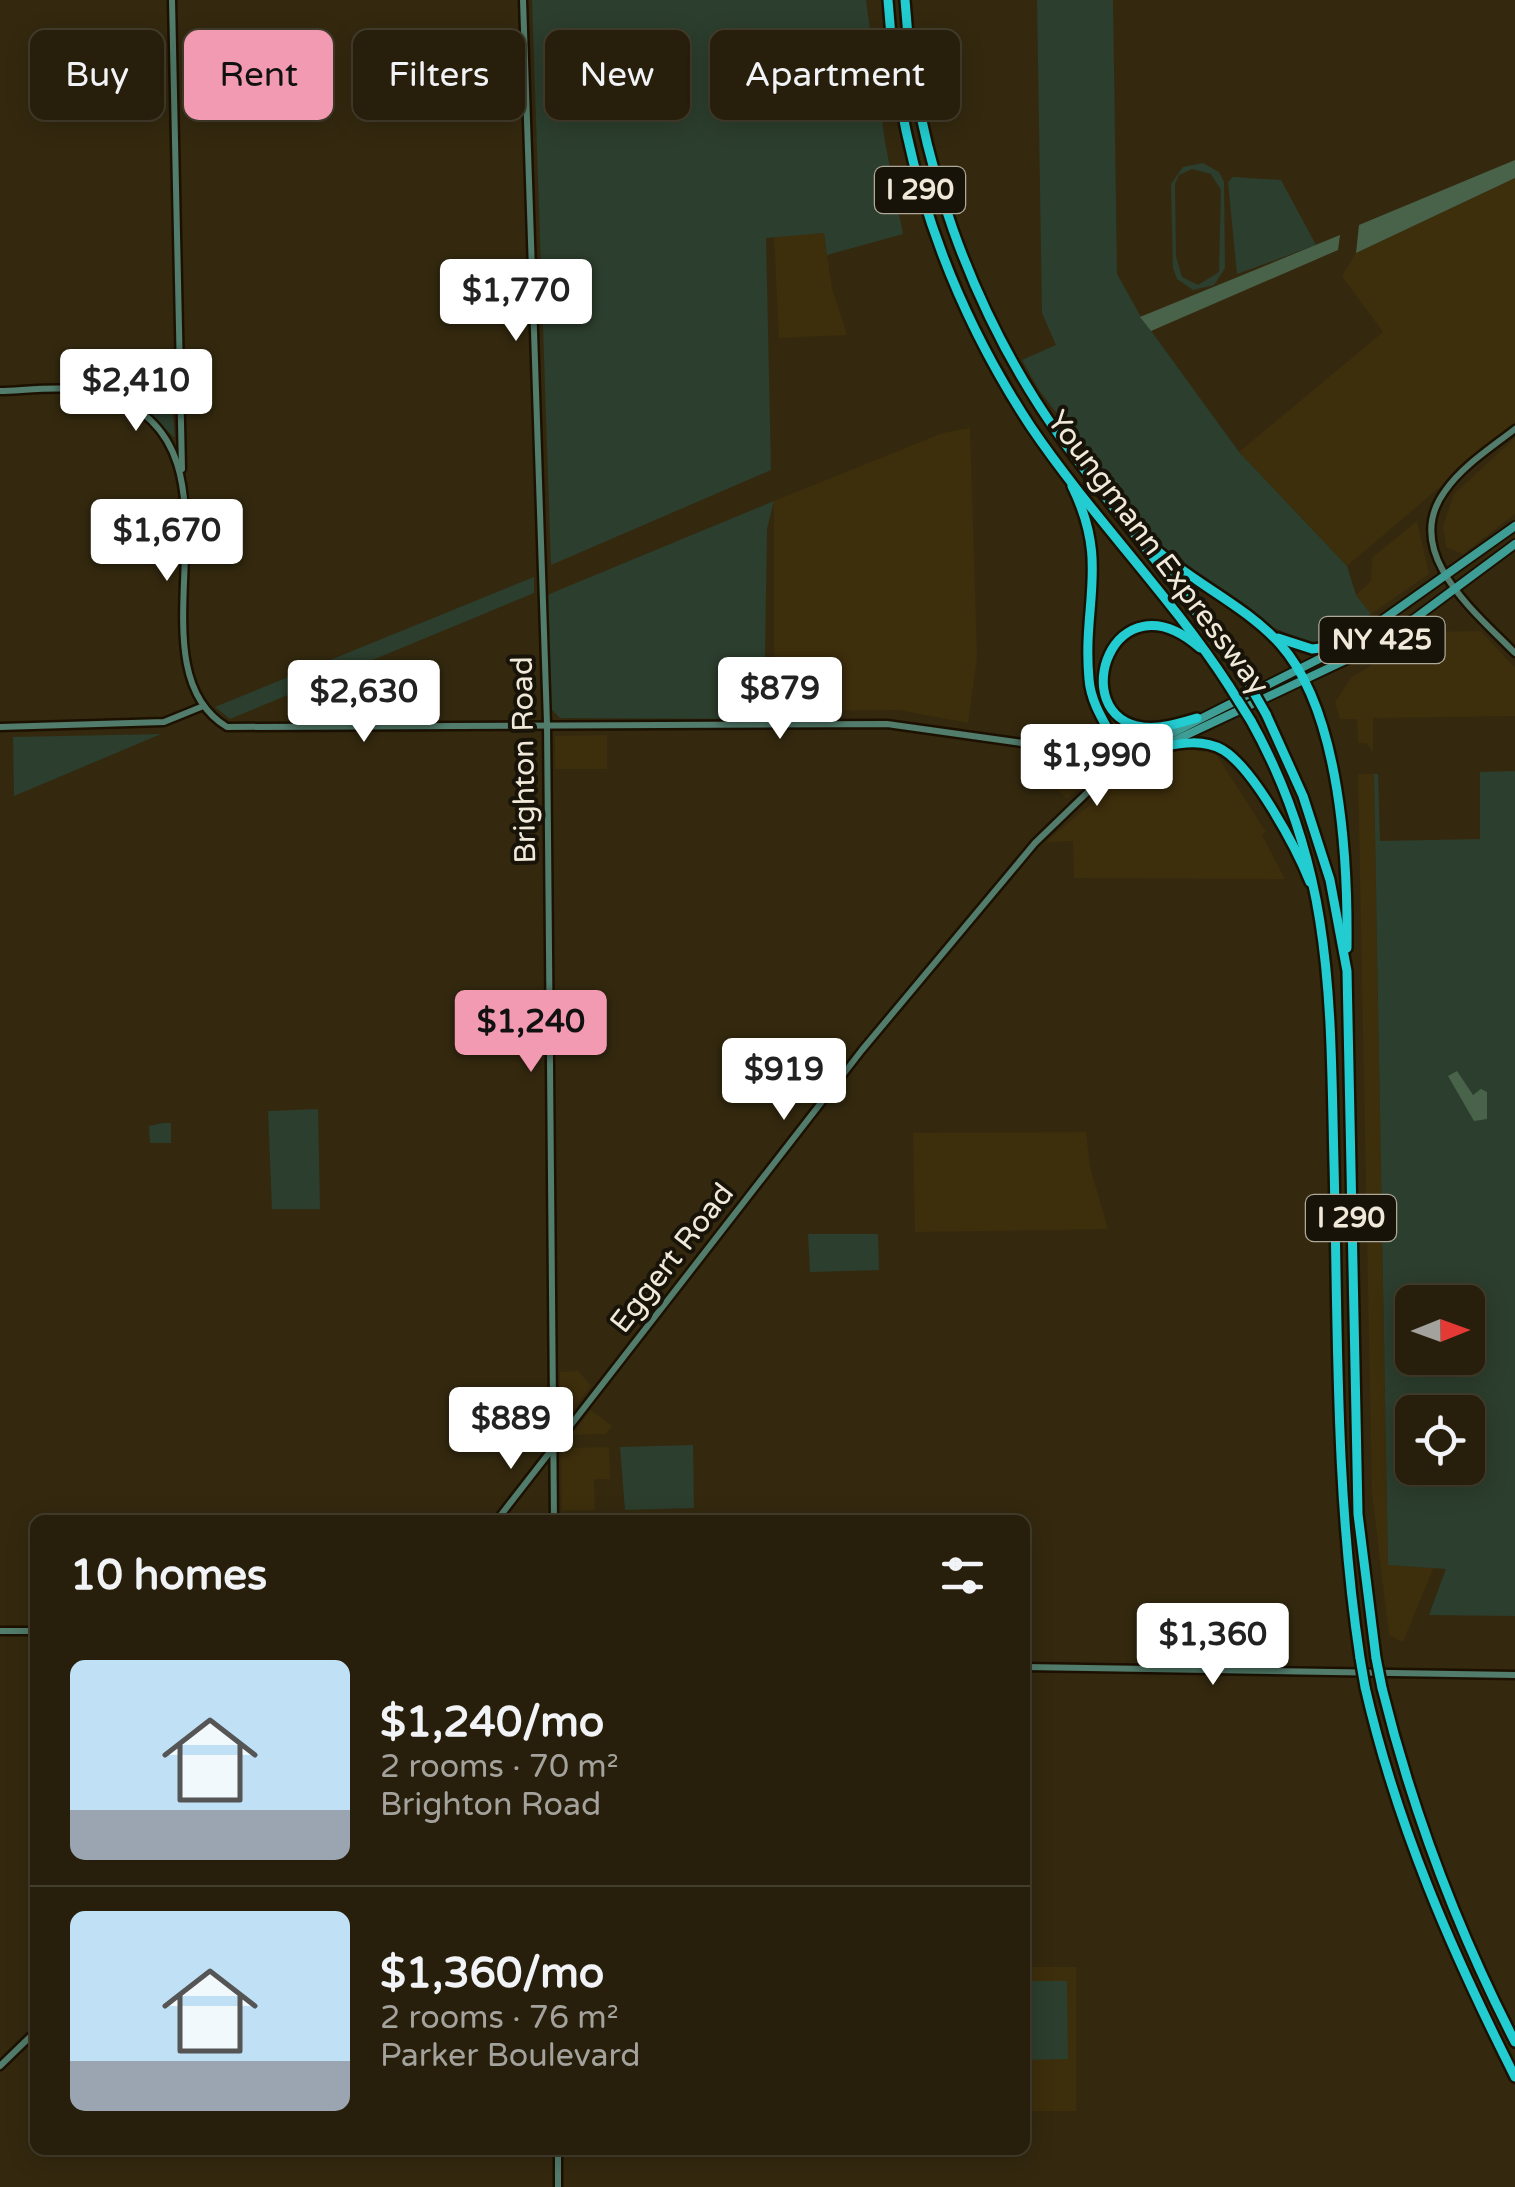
<!DOCTYPE html>
<html lang="en">
<head>
<meta charset="utf-8">
<style>
	body { margin:0; font-family:"Varela Round",sans-serif; background:#2f2714; color:#f1f3f6; height:100vh; display:flex; flex-direction:column; font-size:38px; white-space:nowrap }
	* { box-sizing:border-box; margin:0 }
	p { font-size:32px; color:#a4a29d }
	.icon { flex:none; width:55px; height:55px; fill:none; stroke:currentColor; stroke-width:2; stroke-linecap:round; stroke-linejoin:round }
	.map { position:relative; flex:1; overflow:hidden }
	.sheet { position:absolute; left:30px; top:1515px; width:1000px; height:640px; display:flex; flex-direction:column; background:#271f0b; border-radius:15px; box-shadow:0 5px 25px #0003,0 0 0 2px #433d2c }
	.sheet>* { flex:none }
	.guide { position:absolute; left:30px; top:30px; width:1000px; height:90px; display:flex; gap:20px }
	.needle { width:65px; rotate:89deg }
	.buttons { position:absolute; left:1395px; top:1285px; display:grid; gap:20px }
	.buttons a { display:grid; place-items:center; width:90px; height:90px; border-radius:15px; background:#271f0b; box-shadow:0 5px 25px #0003,0 0 0 2px #433d2c; font-size:50px }
	.price { position:absolute; translate:-50% -85px; padding:0 22px; border-radius:10px; background:#fff; color:#222; font-size:32px; line-height:65px; filter:drop-shadow(0 2px 5px #0008) }
	.price::after { content:''; position:absolute; left:50%; top:60px; width:30px; height:22px; margin-left:-15px; background:inherit; clip-path:polygon(0 0,100% 0,50% 100%) }
	.price.current { background:#f19ab1; color:#111 }
	ul { padding:0; list-style:none }
	li { display:flex; align-items:center; gap:30px; height:250px; padding:0 40px }
	li+li { border-top:2px solid #433d2c }
	li span { display:grid; place-items:center; flex:none; width:280px; height:200px; border-radius:15px; color:#555 }
	li>.icon { margin-inline-start:auto }
	span .icon { width:120px; height:120px; fill:#fffc; stroke-width:1 }
	li b { font-size:42px }
	h2 { display:flex; justify-content:space-between; align-items:center; height:120px; padding:0 40px; font-size:42px }
	.pill { padding:0 35px; border-radius:15px; background:#271f0b; box-shadow:0 5px 25px #0003,0 0 0 2px #433d2c; font-size:35px; line-height:90px }
	.pill.current { background:#f19ab1; color:#111 }
	.map>svg:first-child { display:block }
	.built { fill:#3d2e0c }
	.green { fill:#2c3e2d; fill-rule:evenodd }
	.forest { fill:#49634a }
	.lines { fill:none; stroke-linecap:round; stroke-linejoin:round }
	.secondary-casing { stroke:#1c1100; stroke-width:11 }
	.primary-casing { stroke:#1c1100; stroke-width:12 }
	.highway-casing { stroke:#1c1100; stroke-width:14 }
	.secondary { stroke:#527c6b; stroke-width:6 }
	.primary { stroke:#3e9e96; stroke-width:8 }
	.highway { stroke:#22ccd0; stroke-width:9 }
	.highway-bridge-casing { stroke:#1c1100; stroke-width:14; stroke-linecap:butt }
	.highway-bridge { stroke:#22ccd0; stroke-width:9 }
	.labels { text-anchor:middle; dominant-baseline:central; stroke-width:8; stroke-linejoin:round; paint-order:stroke }
	.shield { fill:#181308; stroke:#afa99a; stroke-width:2.5 }
	.shield-label { font-size:28px; font-weight:bold; fill:#f0e9d9 }
	.street-label { font-size:30px; fill:#f0e9d9; stroke:#181308 }
</style>
</head>
<body>
<div class="map">
<svg width="1515" height="2187" viewBox="0 0 1515 2187">
	<rect width="100%" height="100%" fill="#34290f"/>
	<!-- built -->
	<g class="built">
		<polygon points="1515,178 1515,423 1347,566 1239,452 1383,332 1342,276 1356,253"/>
		<polygon points="824,233 832,288 847,335 779,338 774,235"/>
		<polygon points="970,428 977,657 968,723 899,710 774,711 774,501 943,433"/>
		<polygon points="1515,438 1515,514 1463,554 1446,547 1443,526 1454,494"/>
		<polygon points="1417,521 1429,574 1371,614 1356,595 1371,581 1372,558"/>
		<polygon points="1481,631 1515,668 1515,716 1373,718 1373,752 1366,743 1358,743 1357,719 1340,719 1335,702 1352,677 1426,632"/>
		<polygon points="607,735 607,769 555,769 555,736"/>
		<polygon points="1183,748 1216,754 1266,832 1262,835 1285,879 1074,878 1073,841 1047,842 1049,839 1122,778"/>
		<polygon points="1054,762 1097,767 1099,770 1067,799 1051,784"/>
		<polygon points="1358,774 1374,774 1388,1564 1435,1564 1403,1642 1389,1635 1372,1493"/>
		<polygon points="1086,1132 1090,1167 1108,1229 915,1232 913,1133"/>
		<polygon points="578,1371 591,1386 560,1426 560,1372"/>
		<polygon points="591,1410 612,1426 605,1434 571,1435"/>
		<polygon points="609,1447 610,1479 594,1479 595,1510 562,1511 561,1448"/>
		<rect x="1025" y="1967" width="51" height="144"/>
	</g>
	<!-- green -->
	<g class="green">
		<polygon points="532,0 866,0 885,142 903,234 827,255 824,233 766,238 771,470 551,565"/>
		<polygon points="1037,0 1113,0 1117,274 1141,317 1239,452 1347,566 1356,595 1371,614 1335,639 1308,643 1262,622 1159,548 1039,390 1022,360 1056,345 1042,313"/>
		<path d="M1203,163L1219,172L1224,182L1225,268L1214,285L1193,290L1177,279L1173,268L1171,184L1183,167ZM1192,169L1211,174L1221,190L1219,272L1198,285L1182,277L1176,256L1175,184L1179,175Z"/>
		<polygon points="1233,177 1281,180 1316,245 1237,274 1228,182"/>
		<polygon points="152,391 172,405 175,438 142,407 116,393"/>
		<polygon points="774,501 767,529 764,714 759,719 560,718 551,709 547,595"/>
		<polygon points="534,577 534,593 230,719 215,707"/>
		<polygon points="161,734 14,796 13,737"/>
		<path d="M1515,771V1616L1429,1615L1446,1569L1388,1565L1374,774H1378L1380,841L1480,839V772ZM1412,1302H1468V1358H1412ZM1412,1412H1468V1468H1412Z"/>
		<polygon points="318,1109 320,1209 272,1209 268,1111"/>
		<polygon points="163,1123 171,1123 171,1143 150,1143 149,1126"/>
		<polygon points="808,1234 878,1234 879,1270 810,1272"/>
		<polygon points="693,1445 694,1508 625,1510 620,1447"/>
		<polygon points="1025,1981 1067,1981 1068,2059 1025,2060"/>
	</g>
	<!-- forest -->
	<g class="forest">
		<polygon points="1515,160 1515,178 1356,253 1359,225"/>
		<polygon points="1340,235 1338,250 1151,331 1140,317"/>
		<polygon points="1457,1071 1473,1095 1481,1089 1487,1092 1487,1119 1474,1121 1448,1076"/>
	</g>
	<g class="lines">
		<!-- secondary casing -->
		<g class="secondary-casing">
			<g id="secondary">
				<polyline points="172,0 182,469"/>
				<polyline points="523,0 547,723 554,1520"/>
				<path d="M0,391C31,390 69,385 99,393C265,438 120,662 227,727L887,724L1122,757"/>
				<path d="M1515,429C1492,447 1462,466 1445,491C1400,552 1476,613 1515,653"/>
				<polyline points="0,727 164,722 201,707"/>
				<polyline points="497,1520 862,1050 1035,843 1122,759"/>
				<polyline points="0,1631 35,1631"/>
				<polyline points="1025,1667 1515,1675"/>
				<polyline points="0,2066 35,2032"/>
				<polyline points="558,2187 558,2150"/>
			</g>
		</g>
		<!-- primary casing -->
		<g class="primary-casing">
			<g id="primary">
				<polyline points="1128,757 1161,747 1348,659 1414,619 1515,544"/>
				<polyline points="1123,758 1347,645 1515,526"/>
			</g>
		</g>
		<!-- highway casing -->
		<g class="highway-casing">
			<g id="highway">
				<path d="M888,0C898,154 946,298 1031,427C1092,517 1170,595 1229,686"/>
				<path d="M905,0C915,154 971,312 1061,438C1120,520 1188,596 1246,679"/>
				<path d="M1072,486C1110,563 1082,603 1089,679C1091,708 1112,732 1123,758"/>
				<path d="M1152,546C1191,582 1245,605 1280,644C1341,712 1348,861 1347,948"/>
				<polyline points="1278,638 1312,649 1347,645"/>
				<polyline points="1266,714 1303,796 1330,880 1347,971 1358,1514 1376,1658"/>
				<path d="M1197,718C1180,723 1161,729 1143,727C1064,716 1113,571 1200,648"/>
				<path d="M1251,721C1334,870 1330,999 1334,1164C1338,1329 1335,1494 1360,1658"/>
				<path d="M1161,747C1182,743 1203,739 1223,750C1254,769 1296,847 1310,882"/>
				<path d="M1365,1687C1397,1826 1451,1950 1515,2077"/>
				<path d="M1382,1688C1413,1813 1456,1927 1515,2042"/>
			</g>
		</g>
		<!-- secondary -->
		<use href="#secondary" class="secondary"/>
		<!-- primary -->
		<use href="#primary" class="primary"/>
		<!-- highway -->
		<use href="#highway" class="highway"/>
		<!-- highway-bridge casing -->
		<g class="highway-bridge-casing">
			<g id="highway-bridge">
				<polyline points="1246,679 1266,714"/>
				<polyline points="1229,686 1251,721"/>
				<polyline points="1360,1658 1365,1687"/>
				<polyline points="1376,1658 1382,1688"/>
			</g>
		</g>
		<!-- highway-bridge -->
		<use href="#highway-bridge" class="highway-bridge"/>
	</g>
	<g class="labels">
		<!-- shield labels -->
		<g class="shield">
			<rect x="875" y="167" width="90" height="46" rx="8"/>
			<rect x="1319.5" y="617" width="125" height="46" rx="8"/>
			<rect x="1306" y="1195" width="90" height="46" rx="8"/>
		</g>
		<g class="shield-label">
			<text x="920" y="190">I 290</text>
			<text x="1382" y="640">NY 425</text>
			<text x="1351" y="1218">I 290</text>
		</g>
		<!-- street labels -->
		<g class="street-label">
			<text transform="translate(1158 553) rotate(53)">Youngmann Expressway</text>
			<text transform="translate(524 760) rotate(-91)">Brighton Road</text>
			<text transform="translate(672 1258) rotate(-52)">Eggert Road</text>
		</g>
	</g>
</svg>
<div class="buttons">
<a><svg class="needle" viewBox="-14 -14 28 28"><path d="M0-13l5 13h-10z" fill="#e53935"/><path d="M0 13l5-13h-10z" fill="#a4a29d"/></svg></a>
<a><svg class="icon" aria-label="locate" viewBox="0 0 24 24"><circle cx="12" cy="12" r="6"/><path d="M12 2v4M12 18v4M2 12h4M18 12h4"/></svg></a>
</div>
<b class="price" style="left:516px;top:344px">$1,770</b>
<b class="price" style="left:136px;top:434px">$2,410</b>
<b class="price" style="left:167px;top:584px">$1,670</b>
<b class="price" style="left:780px;top:742px">$879</b>
<b class="price" style="left:364px;top:745px">$2,630</b>
<b class="price" style="left:1097px;top:809px">$1,990</b>
<b class="price current" style="left:531px;top:1075px">$1,240</b>
<b class="price" style="left:784px;top:1123px">$919</b>
<b class="price" style="left:511px;top:1472px">$889</b>
<b class="price" style="left:1213px;top:1688px">$1,360</b>
<div class="guide">
<a class="pill">Buy</a>
<a class="pill current">Rent</a>
<a class="pill">Filters</a>
<a class="pill">New</a>
<a class="pill">Apartment</a>
</div>
<section class="sheet">
<h2>10 homes<svg class="icon" aria-label="filters" viewBox="0 0 24 24"><path d="M4 7h16M4 17h16"/><circle cx="9" cy="7" r="2"/><circle cx="15" cy="17" r="2"/></svg></h2>
<ul>
<li><span style="background:linear-gradient(#bfe0f5 75%,#9aa5b1 0)"><svg class="icon" aria-label="home" viewBox="0 0 24 24"><path d="M3 11l9-7 9 7M6 9v11h12V9"/></svg></span><div><b>$1,240/mo</b><p>2 rooms · 70 m²</p><p>Brighton Road</p></div></li>
<li><span style="background:linear-gradient(#bfe0f5 75%,#9aa5b1 0)"><svg class="icon" aria-label="home" viewBox="0 0 24 24"><path d="M3 11l9-7 9 7M6 9v11h12V9"/></svg></span><div><b>$1,360/mo</b><p>2 rooms · 76 m²</p><p>Parker Boulevard</p></div></li>
</ul>
</section>
</div>
</body>
</html>
